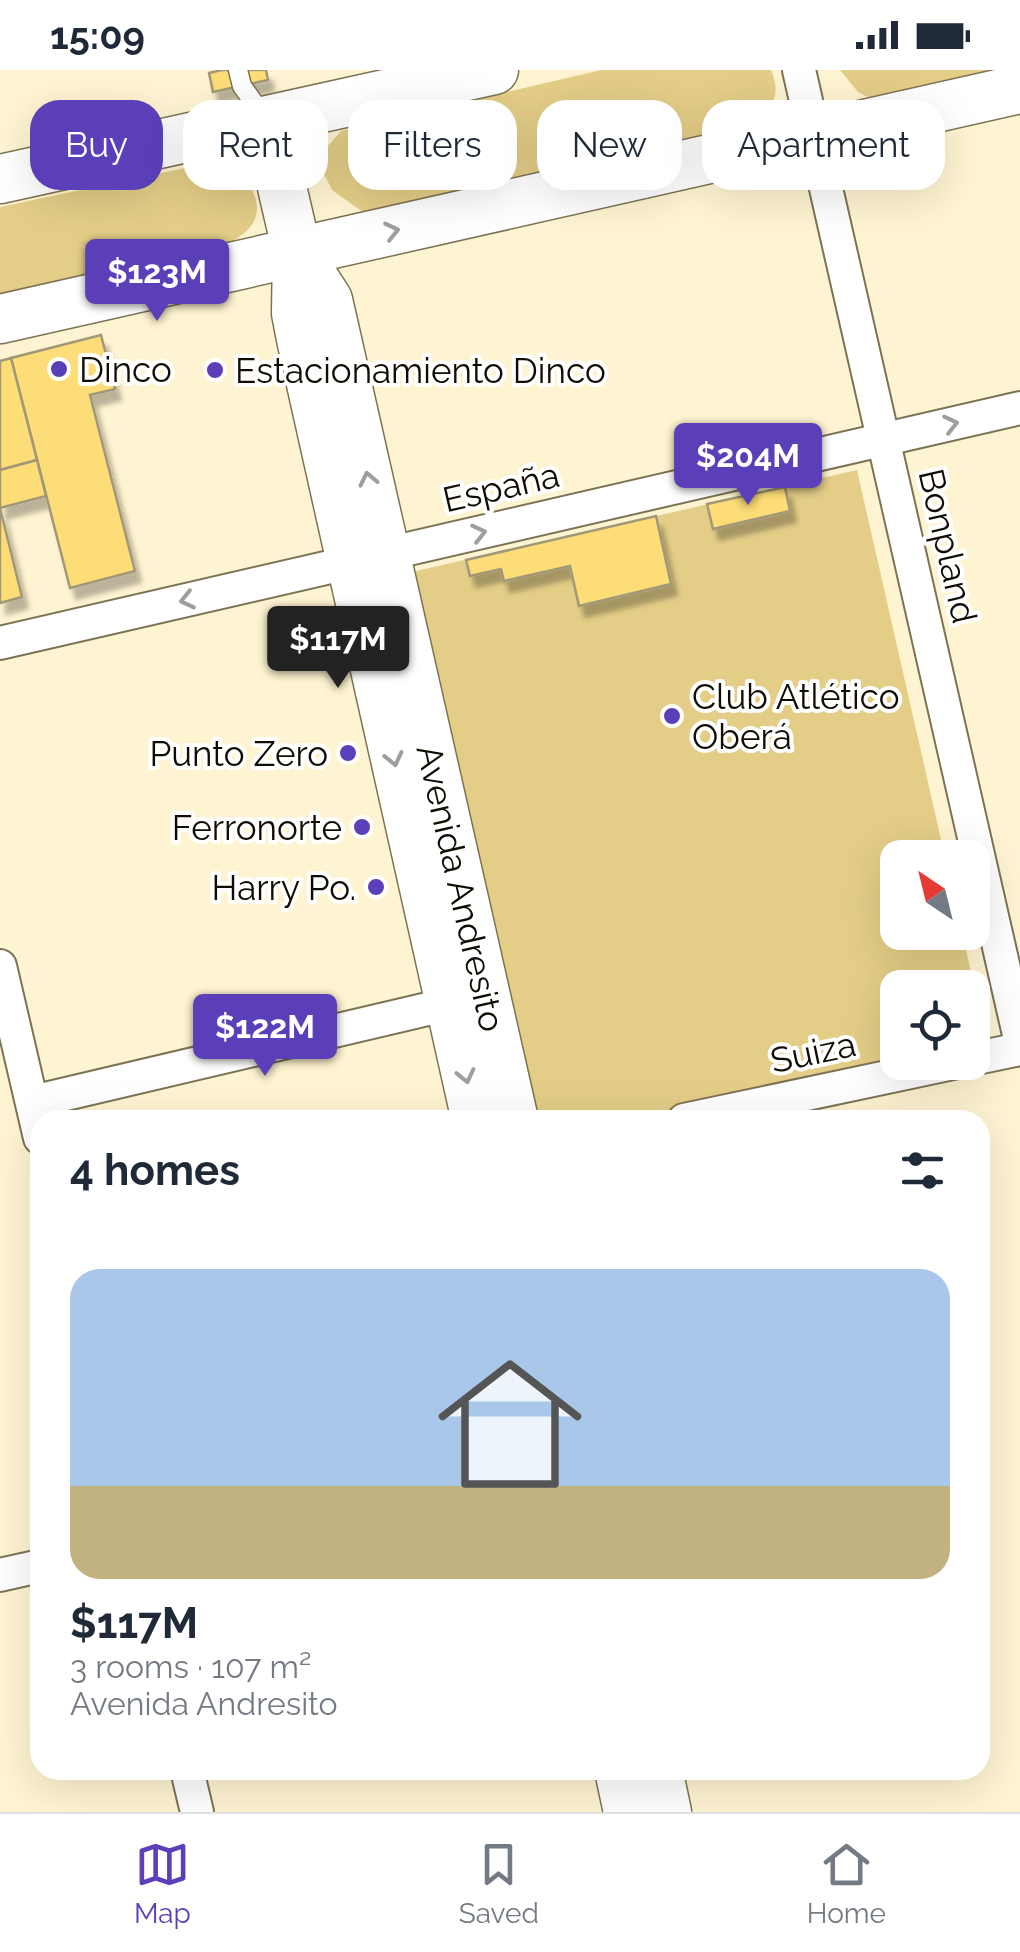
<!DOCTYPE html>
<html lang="en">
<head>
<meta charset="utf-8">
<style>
	body { margin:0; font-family:Raleway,sans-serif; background:#f2f2f3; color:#1f2937; height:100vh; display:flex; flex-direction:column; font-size:38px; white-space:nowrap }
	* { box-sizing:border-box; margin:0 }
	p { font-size:32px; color:#747a83 }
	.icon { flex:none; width:55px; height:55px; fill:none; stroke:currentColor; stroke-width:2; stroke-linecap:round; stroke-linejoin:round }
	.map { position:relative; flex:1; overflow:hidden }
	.drawer { position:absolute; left:30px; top:1040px; width:960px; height:670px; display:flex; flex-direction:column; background:#fff; border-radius:30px; box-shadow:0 10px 40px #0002 }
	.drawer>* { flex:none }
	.banner { position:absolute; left:30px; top:30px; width:960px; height:90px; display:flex; gap:20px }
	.needle { width:65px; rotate:325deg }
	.fabs { position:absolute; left:880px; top:770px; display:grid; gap:20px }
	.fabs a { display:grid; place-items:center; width:110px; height:110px; border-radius:20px; background:#fff; box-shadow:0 10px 40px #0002; font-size:50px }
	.price { position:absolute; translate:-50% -85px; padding:0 22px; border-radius:10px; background:#5b3fb8; color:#fff; font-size:32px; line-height:65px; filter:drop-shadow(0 2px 5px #0008) }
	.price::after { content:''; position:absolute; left:50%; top:60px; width:30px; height:22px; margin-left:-15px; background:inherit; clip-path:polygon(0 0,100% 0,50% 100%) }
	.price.on { background:#222; color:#fff }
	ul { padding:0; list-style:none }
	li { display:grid; align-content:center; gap:20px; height:530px; padding:0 40px }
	li span { display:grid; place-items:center; height:310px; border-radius:30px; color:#555 }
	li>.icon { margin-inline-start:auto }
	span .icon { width:180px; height:180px; fill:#fffc; stroke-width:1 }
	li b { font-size:42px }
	h2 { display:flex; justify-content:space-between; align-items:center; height:120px; padding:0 40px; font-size:42px }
	.chip { padding:0 35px; border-radius:30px; background:#fff; box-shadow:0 10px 40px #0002; font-size:35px; line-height:90px }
	.chip.on { background:#5b3fb8; color:#fff }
	.status { display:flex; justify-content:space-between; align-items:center; height:70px; padding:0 50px; background:#fff; direction:ltr }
	.status svg { height:28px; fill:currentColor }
	.tabs { display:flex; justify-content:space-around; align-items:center; height:140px; border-top:2px solid #e0e1e3; background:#fff; font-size:28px; color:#747a83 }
	.tabs a { display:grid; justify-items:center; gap:5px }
	.tabs .on { color:#5b3fb8 }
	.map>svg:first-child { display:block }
	.green { fill:#e3cd87 }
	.building { fill:#fcdd78; stroke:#a29878; stroke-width:2.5; filter:url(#shadow) }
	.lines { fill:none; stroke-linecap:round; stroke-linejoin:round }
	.lane-casing { stroke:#7d7354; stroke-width:21 }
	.street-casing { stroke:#7d7354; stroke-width:36 }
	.secondary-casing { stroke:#7d7354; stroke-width:51 }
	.lane { stroke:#fff; stroke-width:18 }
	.street { stroke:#fff; stroke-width:32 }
	.secondary { stroke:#fff; stroke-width:48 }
	.oneway { stroke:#9f9e9a }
	.poi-dot { fill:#5b3fb8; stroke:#fff; stroke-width:4 }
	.labels { text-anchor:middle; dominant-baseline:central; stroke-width:8; stroke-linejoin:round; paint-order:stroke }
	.poi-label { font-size:35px; fill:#100c03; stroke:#fff; text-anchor:start }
	.street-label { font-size:35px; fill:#100c03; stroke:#fff }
</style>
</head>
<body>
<div class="status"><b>15:09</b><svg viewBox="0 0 49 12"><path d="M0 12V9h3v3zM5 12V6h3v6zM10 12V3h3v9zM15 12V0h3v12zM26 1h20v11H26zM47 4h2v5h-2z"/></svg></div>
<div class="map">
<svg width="1020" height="1742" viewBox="0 0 1020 1742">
	<defs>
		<filter id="shadow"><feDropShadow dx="6" dy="11" stdDeviation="2.5" flood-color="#0004"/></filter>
	</defs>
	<rect width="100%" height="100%" fill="#fff4d1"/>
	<!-- green -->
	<g class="green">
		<path d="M601,0H771C785,32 765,47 738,59L367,145L332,120L321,98L326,78L341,61Z"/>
		<polygon points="840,0 1020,0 879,33 858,22"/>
		<path d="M204,94C213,95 228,95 236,99C242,102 248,112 251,118C268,149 246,166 219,178L0,226V137Z"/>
		<polygon points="857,400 945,787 898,788 898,862 962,863 986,967 973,970 972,918 898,918 897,988 627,1050 523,1050 399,505"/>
	</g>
	<!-- building -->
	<g class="building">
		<polygon points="222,0 266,0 268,10 213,22 209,3"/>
		<polygon points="101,265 115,319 90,325 135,501 70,518 11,288"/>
		<polygon points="11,288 37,390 0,400 0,291"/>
		<polygon points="37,390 46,426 0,438 0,400"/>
		<polygon points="785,417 790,441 713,459 707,434"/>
		<polygon points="0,438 22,527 0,533"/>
		<polygon points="656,446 671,514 579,536 570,496 504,511 501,499 470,506 466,490"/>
	</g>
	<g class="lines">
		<!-- lane casing -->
		<g class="lane-casing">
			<polyline id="lane" points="238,0 242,16 264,47"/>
		</g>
		<!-- street casing -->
		<g class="street-casing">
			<g id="street">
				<polyline points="799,0 1020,969"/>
				<polyline points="0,573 1020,338"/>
				<polyline points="0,896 40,1068"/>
				<polyline points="972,989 1020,979"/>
				<polyline points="32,1032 470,929"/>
				<polyline points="684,1050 958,992"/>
				<polyline points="0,1505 40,1496"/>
				<polyline points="187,1700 197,1742"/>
			</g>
		</g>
		<!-- secondary casing -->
		<g class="secondary-casing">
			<g id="secondary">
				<polyline points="267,52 297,182 296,243 301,269 476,1050"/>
				<polyline points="0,109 494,0"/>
				<path id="s1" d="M297,182L328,230L514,1050"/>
				<polyline points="0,249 1020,19"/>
				<polyline points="619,1700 628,1742"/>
				<polyline points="658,1700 667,1742"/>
			</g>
		</g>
		<!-- lane -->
		<use href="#lane" class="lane"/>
		<!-- street -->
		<use href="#street" class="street"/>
		<!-- secondary -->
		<use href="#secondary" class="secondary"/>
	</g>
	<!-- one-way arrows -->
	<defs><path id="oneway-chevron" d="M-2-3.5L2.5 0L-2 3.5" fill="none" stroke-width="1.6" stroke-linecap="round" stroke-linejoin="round" transform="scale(2.5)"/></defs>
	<g class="oneway">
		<use href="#oneway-chevron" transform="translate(392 161) rotate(-13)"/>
		<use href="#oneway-chevron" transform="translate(951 354) rotate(-13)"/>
		<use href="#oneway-chevron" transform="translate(368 409) rotate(-102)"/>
		<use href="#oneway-chevron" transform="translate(479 463) rotate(-13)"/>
		<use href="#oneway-chevron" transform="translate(187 530) rotate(167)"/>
		<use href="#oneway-chevron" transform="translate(394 689) rotate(77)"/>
		<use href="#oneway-chevron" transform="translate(466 1006) rotate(77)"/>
	</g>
	<!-- markers -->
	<g class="poi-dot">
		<circle cx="59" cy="299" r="10"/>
		<circle cx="215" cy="300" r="10"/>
		<circle cx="672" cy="646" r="10"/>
		<circle cx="348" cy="683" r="10"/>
		<circle cx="362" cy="757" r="10"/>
		<circle cx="376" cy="817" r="10"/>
	</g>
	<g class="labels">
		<!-- poi labels -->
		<g class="poi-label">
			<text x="79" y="299">Dinco</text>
			<text x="235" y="300">Estacionamiento Dinco</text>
			<text x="692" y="626">Club Atlético<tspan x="692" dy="40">Oberá</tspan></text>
			<text x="328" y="683" text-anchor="end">Punto Zero</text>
			<text x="342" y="757" text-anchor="end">Ferronorte</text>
			<text x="356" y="817" text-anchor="end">Harry Po.</text>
		</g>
		<!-- street labels -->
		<g class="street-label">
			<text transform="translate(501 417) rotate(-13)">España</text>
			<text transform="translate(948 476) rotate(77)">Bonpland</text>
			<text stroke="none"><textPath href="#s1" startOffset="660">Avenida Andresito</textPath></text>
			<text transform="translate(813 982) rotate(-12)">Suiza</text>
		</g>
	</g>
</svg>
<div class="fabs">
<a><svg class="needle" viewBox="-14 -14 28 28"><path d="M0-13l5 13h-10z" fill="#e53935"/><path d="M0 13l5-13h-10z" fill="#747a83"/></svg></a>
<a><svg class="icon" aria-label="locate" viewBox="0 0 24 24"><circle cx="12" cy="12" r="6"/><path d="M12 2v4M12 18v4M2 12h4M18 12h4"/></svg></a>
</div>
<b class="price" style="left:157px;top:254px">$123M</b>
<b class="price" style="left:748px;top:438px">$204M</b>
<b class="price on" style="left:338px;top:621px">$117M</b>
<b class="price" style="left:265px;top:1009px">$122M</b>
<div class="banner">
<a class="chip on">Buy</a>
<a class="chip">Rent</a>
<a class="chip">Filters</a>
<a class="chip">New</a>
<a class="chip">Apartment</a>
</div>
<section class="drawer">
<h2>4 homes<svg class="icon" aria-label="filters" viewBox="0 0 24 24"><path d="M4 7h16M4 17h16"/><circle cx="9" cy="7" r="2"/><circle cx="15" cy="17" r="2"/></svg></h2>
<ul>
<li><span style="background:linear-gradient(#a9c7e8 70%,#c2b280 0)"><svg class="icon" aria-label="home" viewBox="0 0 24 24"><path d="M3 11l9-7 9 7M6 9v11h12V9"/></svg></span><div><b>$117M</b><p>3 rooms · 107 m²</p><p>Avenida Andresito</p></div></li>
</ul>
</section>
</div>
<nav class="tabs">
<a class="on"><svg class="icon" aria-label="map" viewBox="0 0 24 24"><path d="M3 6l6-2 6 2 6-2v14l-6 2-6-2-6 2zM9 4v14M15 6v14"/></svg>Map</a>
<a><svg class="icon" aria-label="saved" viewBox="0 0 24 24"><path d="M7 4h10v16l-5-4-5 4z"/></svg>Saved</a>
<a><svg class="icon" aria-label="home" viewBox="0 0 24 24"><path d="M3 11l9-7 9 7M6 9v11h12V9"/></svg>Home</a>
</nav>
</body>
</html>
